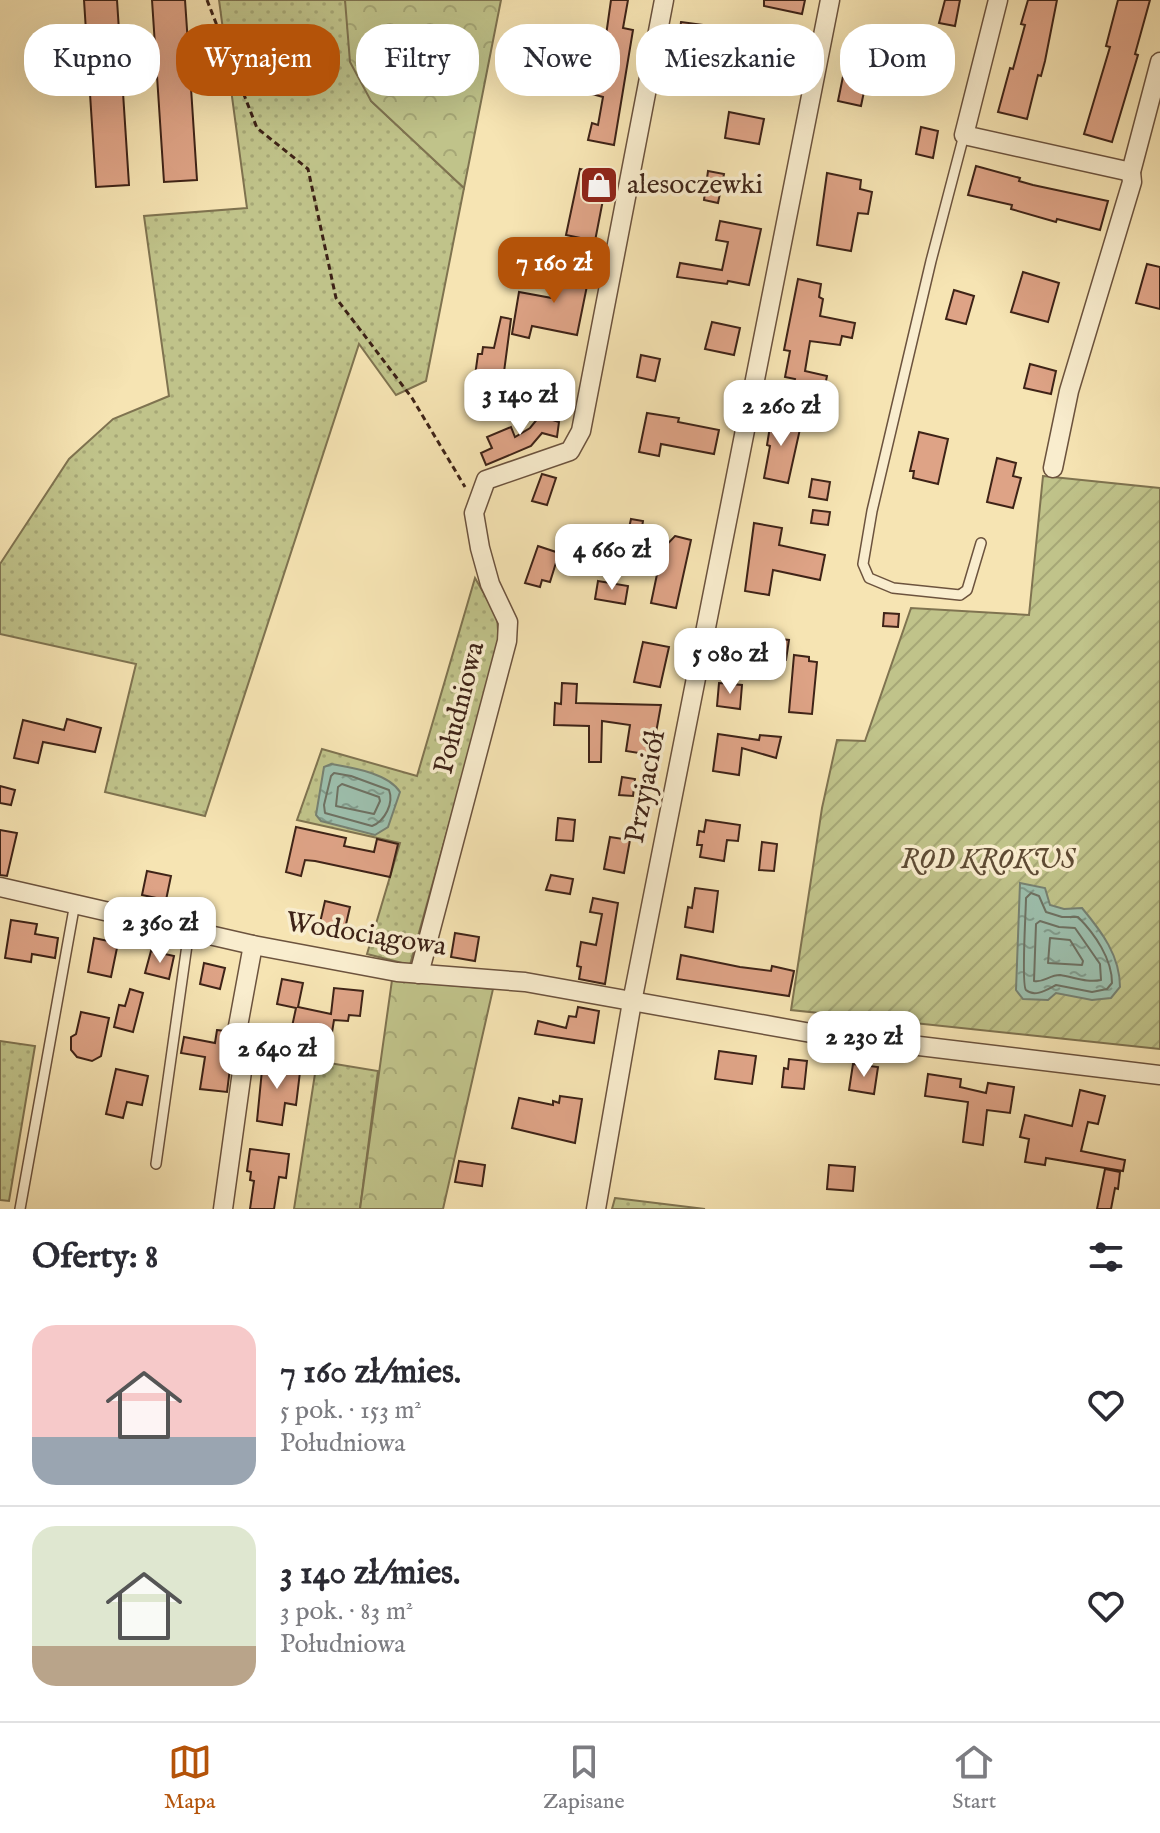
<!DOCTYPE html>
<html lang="pl">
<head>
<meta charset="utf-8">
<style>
	body { margin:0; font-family:"IM FELL English",serif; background:#f2f2f3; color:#2b2b33; height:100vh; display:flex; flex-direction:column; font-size:30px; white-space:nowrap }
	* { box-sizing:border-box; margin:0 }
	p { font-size:26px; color:#7c7c81 }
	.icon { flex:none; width:44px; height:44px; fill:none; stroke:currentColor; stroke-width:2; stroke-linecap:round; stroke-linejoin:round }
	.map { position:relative; height:1209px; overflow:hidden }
	.drawer { display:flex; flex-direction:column; background:#fff; flex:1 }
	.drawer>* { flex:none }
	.banner { position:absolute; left:24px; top:24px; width:1112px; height:72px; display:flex; gap:16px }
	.price { position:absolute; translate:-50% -68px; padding:0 18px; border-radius:16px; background:#fff; color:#222; font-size:26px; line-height:52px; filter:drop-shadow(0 2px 4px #0008) }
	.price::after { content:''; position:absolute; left:50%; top:48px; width:24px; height:18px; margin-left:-12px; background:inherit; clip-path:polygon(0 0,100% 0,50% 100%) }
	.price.on { background:#b45309; color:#fff }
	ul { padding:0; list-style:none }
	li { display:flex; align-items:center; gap:24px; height:200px; padding:0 32px }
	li+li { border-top:2px solid #e1e1e2 }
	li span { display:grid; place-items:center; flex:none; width:224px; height:160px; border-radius:24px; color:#555 }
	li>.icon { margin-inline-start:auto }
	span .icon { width:96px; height:96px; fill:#fffc; stroke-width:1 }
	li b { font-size:34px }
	h2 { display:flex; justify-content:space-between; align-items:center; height:96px; padding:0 32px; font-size:34px }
	.chip { padding:0 28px; border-radius:32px; background:#fff; box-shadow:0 8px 32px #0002; font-size:28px; line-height:72px }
	.chip.on { background:#b45309; color:#fff }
	.tabs { display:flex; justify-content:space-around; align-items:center; height:112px; border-top:2px solid #e1e1e2; background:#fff; font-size:22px; color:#7c7c81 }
	.tabs a { display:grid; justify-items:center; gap:4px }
	.tabs .on { color:#b45309 }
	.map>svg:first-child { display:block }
	.grass { fill:url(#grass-dots); stroke:#7f7350; stroke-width:2 }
	.forest { fill:url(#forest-crowns); stroke:#7f7350; stroke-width:2 }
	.garden { fill:url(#garden-furrows); stroke:#7f7350; stroke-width:2 }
	.water { fill:url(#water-ripples); stroke:#778171; stroke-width:2 }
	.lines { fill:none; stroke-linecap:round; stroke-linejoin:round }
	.shore { stroke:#6e7162; stroke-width:2 }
	.building { fill:#dea386; stroke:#3e2317; stroke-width:2 }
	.service-casing { stroke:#6c533e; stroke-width:12 }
	.minor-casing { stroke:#6c533e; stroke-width:21 }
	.path { stroke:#3e2317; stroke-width:3; stroke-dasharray:6 4; stroke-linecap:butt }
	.service { stroke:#f9edce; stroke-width:9 }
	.minor { stroke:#f9edce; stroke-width:18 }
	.labels { text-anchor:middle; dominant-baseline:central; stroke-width:7; stroke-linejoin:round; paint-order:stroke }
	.poi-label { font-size:28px; fill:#3e2317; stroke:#f9edce; text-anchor:start }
	.street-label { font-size:28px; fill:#3e2317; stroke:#f9edce }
	.park-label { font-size:28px; font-style:italic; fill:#5e4b34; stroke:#f9edce }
</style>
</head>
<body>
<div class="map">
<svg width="1160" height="1209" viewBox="0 0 1160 1209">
	<defs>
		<pattern id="grass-dots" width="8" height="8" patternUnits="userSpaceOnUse" patternTransform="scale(2)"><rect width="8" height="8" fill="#c0c38a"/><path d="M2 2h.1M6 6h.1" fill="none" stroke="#a6a776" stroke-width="1.8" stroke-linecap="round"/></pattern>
		<pattern id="forest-crowns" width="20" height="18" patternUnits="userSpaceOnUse" patternTransform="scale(2)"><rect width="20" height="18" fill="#c0c38a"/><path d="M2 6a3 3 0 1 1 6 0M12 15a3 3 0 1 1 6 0" fill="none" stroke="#a6a776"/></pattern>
		<pattern id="garden-furrows" width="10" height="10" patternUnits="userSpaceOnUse" patternTransform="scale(2)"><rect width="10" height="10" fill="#c0c38a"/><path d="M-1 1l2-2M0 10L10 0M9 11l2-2" fill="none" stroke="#a6a776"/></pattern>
		<pattern id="water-ripples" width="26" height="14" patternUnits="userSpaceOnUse" patternTransform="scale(2)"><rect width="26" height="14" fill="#9dbfad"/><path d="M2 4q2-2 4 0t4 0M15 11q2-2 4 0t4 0" fill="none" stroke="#819b8c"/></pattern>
	</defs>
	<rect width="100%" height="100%" fill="#f6e4b3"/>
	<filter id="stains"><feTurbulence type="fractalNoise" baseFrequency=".0025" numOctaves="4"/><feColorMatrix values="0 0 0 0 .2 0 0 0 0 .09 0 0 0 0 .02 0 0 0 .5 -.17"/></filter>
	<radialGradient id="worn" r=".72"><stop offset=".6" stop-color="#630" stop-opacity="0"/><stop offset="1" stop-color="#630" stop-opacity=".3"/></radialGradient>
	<!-- grass -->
	<g class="grass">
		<polygon points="219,0 345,0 371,101 464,188 426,381 396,395 359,344 205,816 105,792 136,664 0,634 0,564 69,459 113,419 169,396 144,216 247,208"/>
		<polygon points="475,578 497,616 499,645 410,965 367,954 400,843 297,820 322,749 417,776"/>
		<polygon points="0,1041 35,1046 9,1201 0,1200"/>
		<polygon points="317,1061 378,1071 360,1209 294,1209"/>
		<polygon points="615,1198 705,1209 612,1209"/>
	</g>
	<!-- forest -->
	<g class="forest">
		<polygon points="345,0 501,0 464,188 371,101 350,62"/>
		<polygon points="392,980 493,989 443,1209 360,1209"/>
	</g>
	<!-- garden -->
	<polygon class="garden" points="1043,476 1160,488 1160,1049 791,1010 822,808 837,740 865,741 911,608 1029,615"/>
	<!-- water -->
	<g class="water">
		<path d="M331,764C353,768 388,773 400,792L388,827L375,835L321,821L316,815L324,767Z"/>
		<path d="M1020,883L1045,888L1050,905L1064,909L1082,908C1102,932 1120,956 1120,987L1111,998L1092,1000L1056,993L1048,1000L1023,999L1016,990Z"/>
	</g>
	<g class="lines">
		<!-- shore -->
		<g class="shore">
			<path d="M334,773L351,776L389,790C394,803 385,821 372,826L325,813L324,805L331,776Z"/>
			<polygon points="342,784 379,797 380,801 374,814 336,806 338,787"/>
			<path d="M1031,893L1039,896L1046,912L1062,917H1078C1095,934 1112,959 1112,983L1107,989L1092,992L1056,985C1048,989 1035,998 1026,990C1021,985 1026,911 1026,898Z"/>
			<path d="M1040,921L1059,927L1075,928L1100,964L1101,980C1087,983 1074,977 1060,975C1049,975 1044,983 1034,981L1036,924Z"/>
			<polygon points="1050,938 1070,940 1083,961 1082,965 1048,963"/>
		</g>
	</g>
	<!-- building -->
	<g class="building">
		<polygon points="84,0 117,0 129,185 96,187"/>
		<polygon points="152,0 185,0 188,44 198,43 199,56 189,57 197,180 164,182"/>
		<polygon points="611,0 628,0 623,28 633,30 614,145 588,140 592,123 598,125 603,97 592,94 596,70 601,71"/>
		<polygon points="764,0 805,0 802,14 764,6"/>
		<polygon points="945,0 960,0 955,26 939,23"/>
		<polygon points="1028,0 1057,0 1045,61 1041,76 1038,75 1027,119 998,112 1010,68 1013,69 1025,25 1021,24"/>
		<polygon points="1118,0 1150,0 1135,54 1138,55 1112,142 1084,134 1110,47 1106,46"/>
		<polygon points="681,22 704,25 700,55 677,52"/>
		<polygon points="866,35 884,39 879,65 870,63 861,106 838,101 851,37 866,39"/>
		<polygon points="774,41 796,46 791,69 769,64"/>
		<polygon points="729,112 764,119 759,144 725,138"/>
		<polygon points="921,127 938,131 933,158 916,154"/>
		<polygon points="976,166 1020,178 1019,181 1033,185 1108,201 1100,230 1057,219 1056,222 1011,209 1012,205 968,195"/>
		<polygon points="580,169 608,174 595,241 566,235"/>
		<polygon points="708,171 724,174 718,203 704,200"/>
		<polygon points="827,173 861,180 860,189 872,192 868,214 858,213 851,251 817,245"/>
		<polygon points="720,221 761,229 749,285 728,281 727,284 677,277 680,263 722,270 728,242 716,240"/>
		<polygon points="518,247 534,249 531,267 515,264"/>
		<polygon points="574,263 587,265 586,275 589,276 577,335 532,326 529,338 512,334 519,292 552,298 556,271 572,273"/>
		<polygon points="1147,264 1160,267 1160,309 1136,303"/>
		<polygon points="1023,272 1059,283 1048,322 1011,312"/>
		<polygon points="798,279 821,284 819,297 823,299 820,316 855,323 852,338 842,336 840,345 810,341 805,371 827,376 821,405 791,399 795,379 785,377 790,351 784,350"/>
		<polygon points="954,290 974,296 966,324 946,319"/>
		<polygon points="501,317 511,319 502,387 474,383 478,354 482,354 483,347 494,348"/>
		<polygon points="712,322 740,328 734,355 705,349"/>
		<polygon points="641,355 660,359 655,381 637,377"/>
		<polygon points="1030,364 1056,371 1051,394 1024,388"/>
		<polygon points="552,401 557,405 549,419 559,422 557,437 542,433 531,446 486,465 481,453 492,448 487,437 511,427 515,437 530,428"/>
		<polygon points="647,413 679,418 678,422 719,430 714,454 661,444 659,456 639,452"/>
		<polygon points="772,414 796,418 794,427 800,429 788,483 764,478 770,446 767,445"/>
		<polygon points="919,432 948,439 938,484 913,478 914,471 910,471"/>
		<polygon points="997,458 1016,463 1013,476 1021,478 1013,508 987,502"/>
		<polygon points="542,474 556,478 547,505 532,501"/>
		<polygon points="812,479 830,482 827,500 809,497"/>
		<polygon points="813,510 830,512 828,525 811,523"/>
		<polygon points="631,519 643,521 640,539 627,537"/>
		<polygon points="754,523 782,528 779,545 825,555 820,580 773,570 769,595 745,591"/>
		<polygon points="675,536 691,540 676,608 651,603 660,560 653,559"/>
		<polygon points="538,546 559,553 550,582 542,580 540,587 525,583"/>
		<polygon points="598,581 628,586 625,604 595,599"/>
		<polygon points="884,613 899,614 898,627 883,626"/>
		<polygon points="770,638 789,640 786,660 767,658"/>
		<polygon points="643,642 669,647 660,687 634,682"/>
		<polygon points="794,655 809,657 809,661 817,662 812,714 789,712"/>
		<polygon points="562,683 577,684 576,703 661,705 652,755 626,751 630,725 602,721 601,762 589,762 589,726 554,725 555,703 561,704"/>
		<polygon points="719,683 742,685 740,709 717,706"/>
		<polygon points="67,719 101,728 95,752 43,742 38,763 14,758 23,720 64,730"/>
		<polygon points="718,734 759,740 760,735 781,737 776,758 742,748 739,775 713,771"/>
		<polygon points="622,777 635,779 633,796 619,795"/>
		<polygon points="0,786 15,790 11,805 0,803"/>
		<polygon points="558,818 575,820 573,841 556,840"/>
		<polygon points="706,820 740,825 738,841 727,840 724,861 700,857 702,845 697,845 699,831 704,832"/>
		<polygon points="296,827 346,838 344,846 374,852 377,839 398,844 390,877 315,861 305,860 301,876 286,872"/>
		<polygon points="0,830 17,833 7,876 0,875"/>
		<polygon points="610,837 630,840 624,873 604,869"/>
		<polygon points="762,842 777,844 774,871 759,870"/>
		<polygon points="147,871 171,876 166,900 142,895"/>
		<polygon points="551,875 573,879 570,894 546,890"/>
		<polygon points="695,888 718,891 713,932 685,927 688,907 692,908"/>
		<polygon points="593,898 618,903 605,984 579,979 581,967 577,966 581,942 596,945 602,914 590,912"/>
		<polygon points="325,901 350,907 344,933 319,927"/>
		<polygon points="11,920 37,924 35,934 58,938 55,958 32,954 31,962 5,958"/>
		<polygon points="455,933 479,937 475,961 451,957"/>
		<polygon points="94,938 118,943 111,977 88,972"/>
		<polygon points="151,951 174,956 169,979 145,973"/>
		<polygon points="681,955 740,967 771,971 772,966 794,971 789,996 677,979"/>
		<polygon points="204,963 225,968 220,989 200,984"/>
		<polygon points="282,979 303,983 298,1007 331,1014 334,988 363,991 360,1016 349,1015 348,1021 334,1020 330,1045 290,1036 296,1008 277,1004"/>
		<polygon points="130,989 143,993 133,1032 114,1027 119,1005 125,1006"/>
		<polygon points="578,1007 599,1011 594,1043 535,1034 538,1021 566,1028 569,1016 576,1017"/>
		<polygon points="81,1012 109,1018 101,1056 92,1061 77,1057 71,1050 71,1037 76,1034"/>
		<polygon points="217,1030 225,1031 228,1048 225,1059 231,1060 227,1092 200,1089 205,1057 181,1053 184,1037 215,1043"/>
		<polygon points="719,1051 756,1056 752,1084 715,1079"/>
		<polygon points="789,1059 807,1061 804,1089 782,1087 784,1068 788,1069"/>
		<polygon points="263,1060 291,1064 290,1071 300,1072 296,1105 285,1103 282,1125 257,1121"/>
		<polygon points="853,1064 878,1067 874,1094 849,1090"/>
		<polygon points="116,1069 148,1076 142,1105 127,1102 123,1118 106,1114"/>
		<polygon points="928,1074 961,1079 960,1087 986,1093 988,1083 1014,1087 1010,1113 987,1110 983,1145 963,1142 968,1102 925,1096"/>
		<polygon points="1080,1090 1105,1096 1098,1124 1088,1122 1081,1151 1125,1160 1123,1171 1046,1158 1045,1165 1025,1162 1029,1139 1020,1137 1025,1115 1072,1126"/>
		<polygon points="560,1096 582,1099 575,1143 512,1128 519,1098 553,1105 553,1101 559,1103"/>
		<polygon points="250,1149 289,1154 286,1178 279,1177 274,1209 250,1209 254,1181 250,1180 251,1172 247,1171"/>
		<polygon points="459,1161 485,1165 482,1186 455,1182"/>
		<polygon points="829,1165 855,1167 853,1191 827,1189"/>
		<polygon points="1105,1169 1120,1172 1118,1189 1115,1188 1111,1209 1097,1209"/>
	</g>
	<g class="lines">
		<!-- service casing -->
		<g class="service-casing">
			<g id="service">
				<polyline points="964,135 931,261 872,511 863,564 869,578 893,588 960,595 967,590 981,543"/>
				<polyline points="156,1164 189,931"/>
				<polyline points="20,1209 75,903"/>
			</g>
		</g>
		<!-- minor casing -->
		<g class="minor-casing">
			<g id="minor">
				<polyline points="998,0 964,135 1131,172"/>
				<polyline points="1053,468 1069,391 1132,182 1131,172 1160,62"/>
				<polyline points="0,887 253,945 397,972 525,982 811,1033 1160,1075"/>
				<polyline points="419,974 507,641 508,622 490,584 480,548 474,513 486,480 570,451 581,431 664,0"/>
				<polyline points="223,1209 244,1057 236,1037 253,945"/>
				<polyline points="596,1209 632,1002 830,0"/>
			</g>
		</g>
		<!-- path -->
		<polyline class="path" points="207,0 257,128 308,169 336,298 412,398 465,487"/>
		<!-- service -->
		<use href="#service" class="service"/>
		<!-- minor -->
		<use href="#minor" class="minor"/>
	</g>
	<!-- icons -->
	<defs>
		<g id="shop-square" transform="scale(2)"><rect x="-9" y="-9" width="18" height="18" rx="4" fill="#8f2418" stroke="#f9edce"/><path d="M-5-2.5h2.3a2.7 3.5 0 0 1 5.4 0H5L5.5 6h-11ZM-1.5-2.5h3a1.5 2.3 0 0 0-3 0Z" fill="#fff"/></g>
	</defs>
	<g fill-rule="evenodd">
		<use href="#shop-square" x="599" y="185"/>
	</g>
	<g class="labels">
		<!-- poi labels -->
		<g class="poi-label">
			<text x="627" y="185">alesoczewki</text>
		</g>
		<!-- street labels -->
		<g class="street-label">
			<text transform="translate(460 708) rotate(-76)">Południowa</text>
			<text transform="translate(646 787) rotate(-79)">Przyjaciół</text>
			<text transform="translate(366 935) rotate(9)">Wodociągowa</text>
		</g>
		<!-- park labels -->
		<g class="park-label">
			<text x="988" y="860">ROD KROKUS</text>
		</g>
	</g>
	<rect width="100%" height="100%" filter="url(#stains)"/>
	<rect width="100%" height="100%" fill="url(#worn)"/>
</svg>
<b class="price on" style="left:554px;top:305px">7 160 zł</b>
<b class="price" style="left:520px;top:437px">3 140 zł</b>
<b class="price" style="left:781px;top:448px">2 260 zł</b>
<b class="price" style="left:612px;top:592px">4 660 zł</b>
<b class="price" style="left:730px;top:696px">5 080 zł</b>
<b class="price" style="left:160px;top:965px">2 360 zł</b>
<b class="price" style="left:864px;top:1079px">2 230 zł</b>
<b class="price" style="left:277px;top:1091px">2 640 zł</b>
<div class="banner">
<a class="chip">Kupno</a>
<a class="chip on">Wynajem</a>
<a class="chip">Filtry</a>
<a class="chip">Nowe</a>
<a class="chip">Mieszkanie</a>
<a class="chip">Dom</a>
</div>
</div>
<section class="drawer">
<h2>Oferty: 8<svg class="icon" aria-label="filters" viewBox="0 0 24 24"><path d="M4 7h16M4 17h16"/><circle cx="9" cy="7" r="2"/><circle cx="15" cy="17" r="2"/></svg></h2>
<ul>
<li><span style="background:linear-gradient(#f6c9c9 70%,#9aa5b1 0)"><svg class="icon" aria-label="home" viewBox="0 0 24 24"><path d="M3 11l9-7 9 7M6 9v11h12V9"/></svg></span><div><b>7 160 zł/mies.</b><p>5 pok. · 153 m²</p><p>Południowa</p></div><svg class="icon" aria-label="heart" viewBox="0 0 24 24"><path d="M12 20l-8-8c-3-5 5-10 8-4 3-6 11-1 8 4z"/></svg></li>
<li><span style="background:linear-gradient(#dfe7d0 75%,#b9a48a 0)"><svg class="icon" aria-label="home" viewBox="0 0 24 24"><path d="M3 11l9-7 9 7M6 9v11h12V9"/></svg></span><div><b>3 140 zł/mies.</b><p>3 pok. · 83 m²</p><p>Południowa</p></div><svg class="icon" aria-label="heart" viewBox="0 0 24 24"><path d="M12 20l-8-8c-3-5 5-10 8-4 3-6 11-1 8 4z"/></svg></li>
</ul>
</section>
<nav class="tabs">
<a class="on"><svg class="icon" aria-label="map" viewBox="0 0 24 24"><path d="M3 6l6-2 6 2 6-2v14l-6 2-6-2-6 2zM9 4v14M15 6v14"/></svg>Mapa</a>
<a><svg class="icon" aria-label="saved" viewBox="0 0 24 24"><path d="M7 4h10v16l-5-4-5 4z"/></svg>Zapisane</a>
<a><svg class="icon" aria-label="home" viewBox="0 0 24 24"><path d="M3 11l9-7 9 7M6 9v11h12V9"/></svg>Start</a>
</nav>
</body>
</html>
